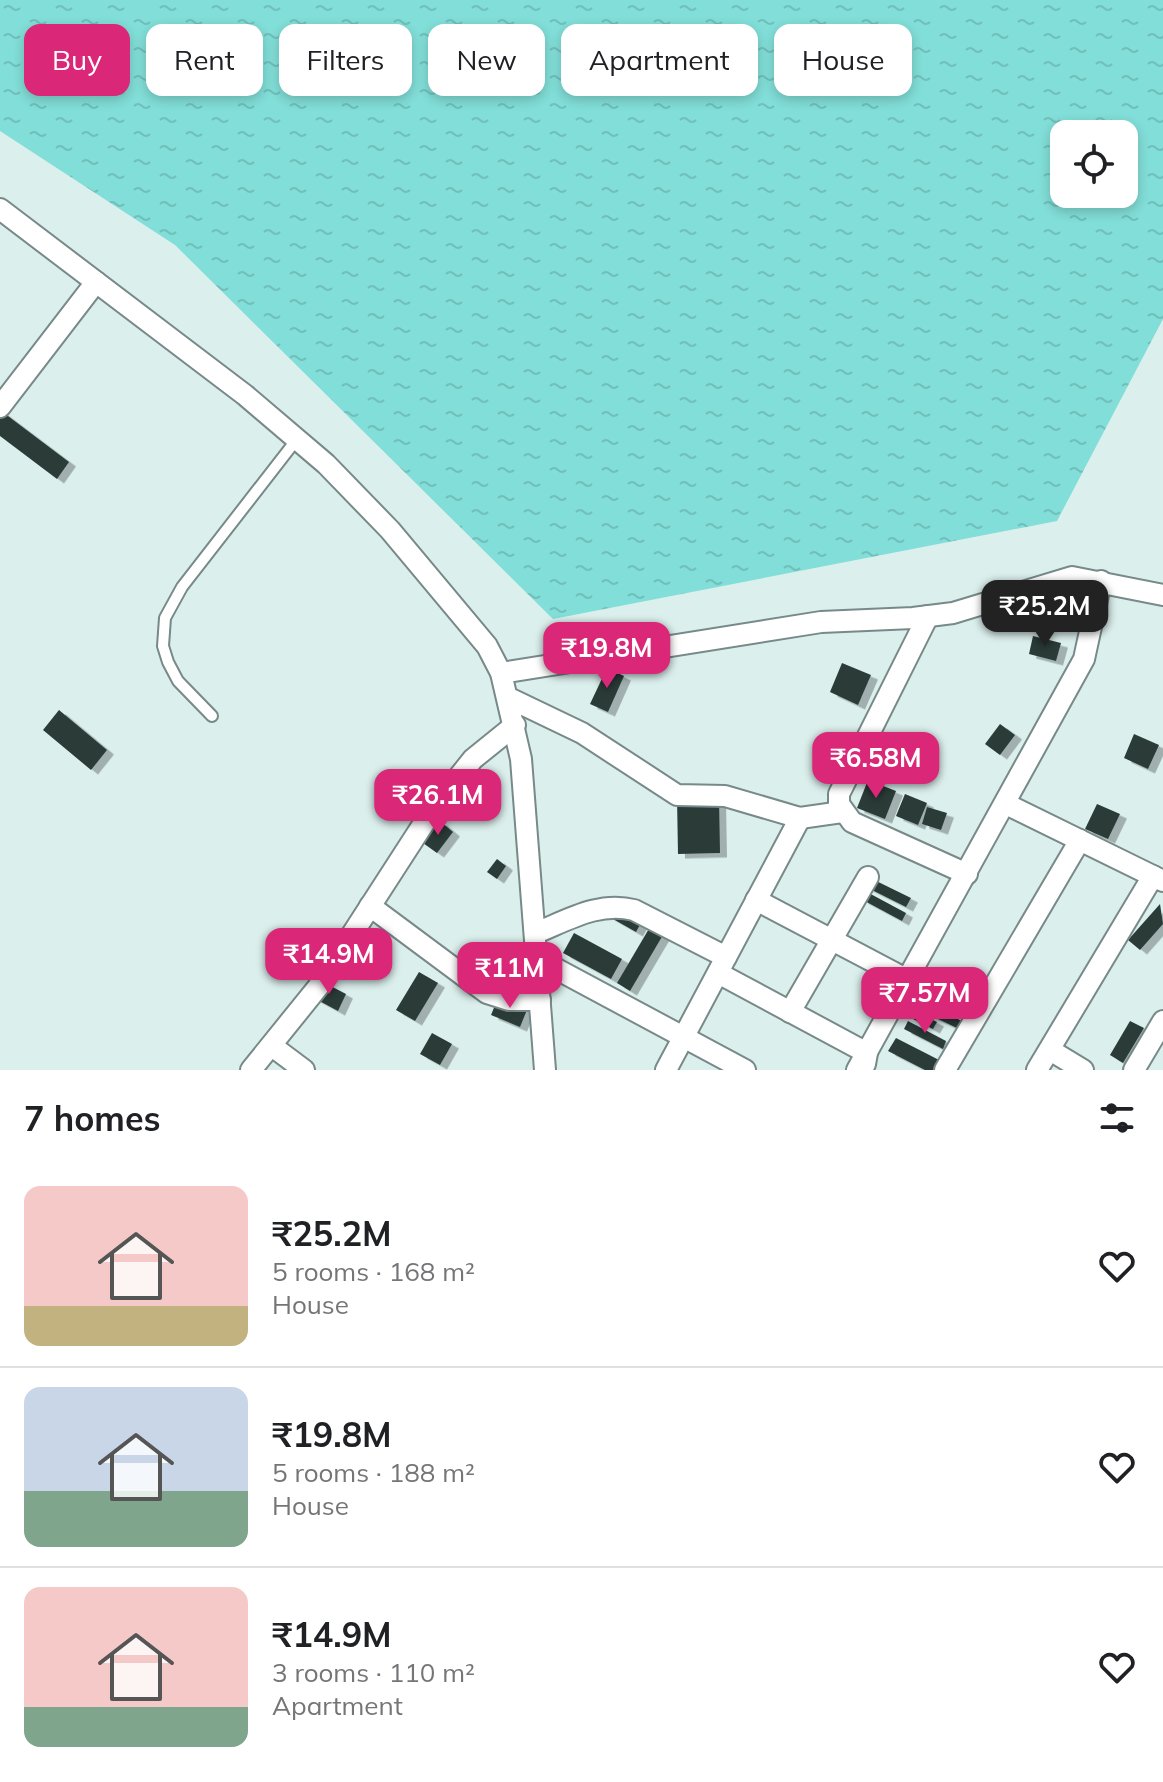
<!DOCTYPE html>
<html lang="en">
<head>
<meta charset="utf-8">
<style>
	body { margin:0; font-family:Mulish,sans-serif; background:#f2f2f2; color:#202124; height:100vh; display:flex; flex-direction:column; font-size:30px; white-space:nowrap }
	* { box-sizing:border-box; margin:0 }
	p { font-size:26px; color:#757577 }
	.icon { flex:none; width:44px; height:44px; fill:none; stroke:currentColor; stroke-width:2; stroke-linecap:round; stroke-linejoin:round }
	.map { position:relative; height:1070px; overflow:hidden }
	.side { display:flex; flex-direction:column; background:#fff; flex:1 }
	.side>* { flex:none }
	.hud { position:absolute; left:24px; top:24px; width:1116px; height:72px; display:flex; gap:16px }
	.fabs { position:absolute; left:1050px; top:120px; display:grid; gap:16px }
	.fabs a { display:grid; place-items:center; width:88px; height:88px; border-radius:16px; background:#fff; box-shadow:0 4px 12px #0003; font-size:40px }
	.price { position:absolute; translate:-50% -68px; padding:0 18px; border-radius:16px; background:#db2777; color:#fff; font-size:26px; line-height:52px; filter:drop-shadow(0 2px 4px #0008) }
	.price::after { content:''; position:absolute; left:50%; top:48px; width:24px; height:18px; margin-left:-12px; background:inherit; clip-path:polygon(0 0,100% 0,50% 100%) }
	.price.selected { background:#222; color:#fff }
	ul { padding:0; list-style:none }
	li { display:flex; align-items:center; gap:24px; height:200px; padding:0 24px }
	li+li { border-top:2px solid #e0e0e0 }
	li span { display:grid; place-items:center; flex:none; width:224px; height:160px; border-radius:16px; color:#555 }
	li>.icon { margin-inline-start:auto }
	span .icon { width:96px; height:96px; fill:#fffc; stroke-width:1 }
	li b { font-size:34px }
	h2 { display:flex; justify-content:space-between; align-items:center; height:96px; padding:0 24px; font-size:34px }
	.pill { padding:0 28px; border-radius:16px; background:#fff; box-shadow:0 4px 12px #0003; font-size:28px; line-height:72px }
	.pill.selected { background:#db2777; color:#fff }
	.map>svg:first-child { display:block }
	.water { fill:url(#water-ripples); fill-rule:evenodd }
	.building { fill:#2a3b39; filter:url(#shadow) }
	.lines { fill:none; stroke-linecap:round; stroke-linejoin:round }
	.lane-casing { stroke:#778988; stroke-width:14 }
	.street-casing { stroke:#778988; stroke-width:24 }
	.lane { stroke:#fff; stroke-width:10 }
	.street { stroke:#fff; stroke-width:20 }
</style>
</head>
<body>
<div class="map">
<svg width="1163" height="1070" viewBox="0 0 1163 1070">
	<defs>
		<pattern id="water-ripples" width="26" height="14" patternUnits="userSpaceOnUse" patternTransform="scale(2)"><rect width="26" height="14" fill="#82ded8"/><path d="M2 4q2-2 4 0t4 0M15 11q2-2 4 0t4 0" fill="none" stroke="#70bfba"/></pattern>
		<filter id="shadow"><feDropShadow dx="7" dy="4.5" stdDeviation="0" flood-color="#0004"/></filter>
	</defs>
	<rect width="100%" height="100%" fill="#dbefed"/>
	<!-- water -->
	<path class="water" d="M0,0H1163V319L1057,521L553,619L175,245L0,131ZM1124,134V194H1064V134Z"/>
	<!-- building -->
	<g class="building">
		<polygon points="0,410 69,462 57,479 0,436"/>
		<polygon points="1033,636 1061,643 1056,661 1029,654"/>
		<polygon points="842,663 871,675 858,705 830,692"/>
		<polygon points="607,668 624,676 608,712 590,704"/>
		<polygon points="59,710 107,750 91,770 43,730"/>
		<polygon points="1000,724 1015,735 1000,755 985,744"/>
		<polygon points="1134,734 1159,745 1148,769 1124,758"/>
		<polygon points="868,780 896,791 885,819 857,808"/>
		<polygon points="905,794 927,803 918,825 896,816"/>
		<polygon points="719,796 720,853 678,854 677,797"/>
		<polygon points="1097,804 1120,814 1108,839 1085,829"/>
		<polygon points="927,807 947,813 941,830 922,824"/>
		<polygon points="440,821 453,832 437,853 423,843"/>
		<polygon points="497,859 506,866 497,879 487,872"/>
		<polygon points="864,875 911,898 906,907 860,884"/>
		<polygon points="865,891 906,913 902,921 861,899"/>
		<polygon points="1160,904 1163,924 1140,950 1128,940"/>
		<polygon points="606,915 642,921 636,932"/>
		<polygon points="650,927 663,935 630,991 617,983"/>
		<polygon points="574,933 622,959 611,979 563,953"/>
		<polygon points="419,972 438,983 415,1021 396,1010"/>
		<polygon points="915,980 963,1005 959,1014 910,989"/>
		<polygon points="321,981 346,994 338,1011 312,997"/>
		<polygon points="500,993 529,1005 520,1027 491,1015"/>
		<polygon points="907,994 964,1022 961,1030 903,1002"/>
		<polygon points="913,1010 937,1022 933,1029 909,1017"/>
		<polygon points="908,1021 946,1041 943,1049 904,1029"/>
		<polygon points="1130,1021 1144,1028 1123,1063 1110,1055"/>
		<polygon points="432,1033 452,1044 440,1065 420,1054"/>
		<polygon points="896,1038 941,1061 936,1070 925,1070 888,1051"/>
	</g>
	<g class="lines">
		<!-- lane casing -->
		<g class="lane-casing">
			<polyline id="lane" points="212,716 178,681 168,662 163,646 165,618 182,587 297,439"/>
		</g>
		<!-- street casing -->
		<g class="street-casing">
			<g id="street">
				<polyline points="0,209 245,395 326,464 390,530 487,646 501,673 521,759 545,1070"/>
				<polyline points="0,407 96,282"/>
				<polyline points="928,616 839,794 839,804 852,822 967,874"/>
				<polyline points="501,673 821,622 913,618 953,613 1072,577 1163,595"/>
				<polyline points="509,698 582,733 677,795 725,796 800,818 842,812"/>
				<polyline points="1006,804 1163,881"/>
				<polyline points="756,900 908,980"/>
				<polyline points="370,906 487,993 509,1000 540,1000"/>
				<path d="M536,933C568,920 599,901 634,910L726,957"/>
				<polyline points="536,958 745,1070"/>
				<polyline points="718,973 867,1053 865,1064"/>
				<polyline points="790,1012 868,877"/>
				<polyline points="272,1046 304,1070"/>
				<polyline points="1050,1050 1083,1070"/>
				<polyline points="251,1070 318,987 433,809 473,759 515,725"/>
				<polyline points="666,1070 800,818"/>
				<polyline points="857,1070 1084,659 1101,581"/>
				<polyline points="945,1070 1080,840"/>
				<polyline points="1037,1070 1153,876"/>
				<polyline points="1134,1070 1163,1021"/>
			</g>
		</g>
		<!-- lane -->
		<use href="#lane" class="lane"/>
		<!-- street -->
		<use href="#street" class="street"/>
	</g>
</svg>
<div class="fabs">
<a><svg class="icon" aria-label="locate" viewBox="0 0 24 24"><circle cx="12" cy="12" r="6"/><path d="M12 2v4M12 18v4M2 12h4M18 12h4"/></svg></a>
</div>
<b class="price selected" style="left:1045px;top:648px">₹25.2M</b>
<b class="price" style="left:607px;top:690px">₹19.8M</b>
<b class="price" style="left:876px;top:800px">₹6.58M</b>
<b class="price" style="left:438px;top:837px">₹26.1M</b>
<b class="price" style="left:329px;top:996px">₹14.9M</b>
<b class="price" style="left:510px;top:1010px">₹11M</b>
<b class="price" style="left:925px;top:1035px">₹7.57M</b>
<div class="hud">
<a class="pill selected">Buy</a>
<a class="pill">Rent</a>
<a class="pill">Filters</a>
<a class="pill">New</a>
<a class="pill">Apartment</a>
<a class="pill">House</a>
</div>
</div>
<section class="side">
<h2>7 homes<svg class="icon" aria-label="filters" viewBox="0 0 24 24"><path d="M4 7h16M4 17h16"/><circle cx="9" cy="7" r="2"/><circle cx="15" cy="17" r="2"/></svg></h2>
<ul>
<li><span style="background:linear-gradient(#f6c9c9 75%,#c2b280 0)"><svg class="icon" aria-label="home" viewBox="0 0 24 24"><path d="M3 11l9-7 9 7M6 9v11h12V9"/></svg></span><div><b>₹25.2M</b><p>5 rooms · 168 m²</p><p>House</p></div><svg class="icon" aria-label="heart" viewBox="0 0 24 24"><path d="M12 20l-8-8c-3-5 5-10 8-4 3-6 11-1 8 4z"/></svg></li>
<li><span style="background:linear-gradient(#c9d6e8 65%,#7fa58c 0)"><svg class="icon" aria-label="home" viewBox="0 0 24 24"><path d="M3 11l9-7 9 7M6 9v11h12V9"/></svg></span><div><b>₹19.8M</b><p>5 rooms · 188 m²</p><p>House</p></div><svg class="icon" aria-label="heart" viewBox="0 0 24 24"><path d="M12 20l-8-8c-3-5 5-10 8-4 3-6 11-1 8 4z"/></svg></li>
<li><span style="background:linear-gradient(#f6c9c9 75%,#7fa58c 0)"><svg class="icon" aria-label="home" viewBox="0 0 24 24"><path d="M3 11l9-7 9 7M6 9v11h12V9"/></svg></span><div><b>₹14.9M</b><p>3 rooms · 110 m²</p><p>Apartment</p></div><svg class="icon" aria-label="heart" viewBox="0 0 24 24"><path d="M12 20l-8-8c-3-5 5-10 8-4 3-6 11-1 8 4z"/></svg></li>
</ul>
</section>
</body>
</html>
